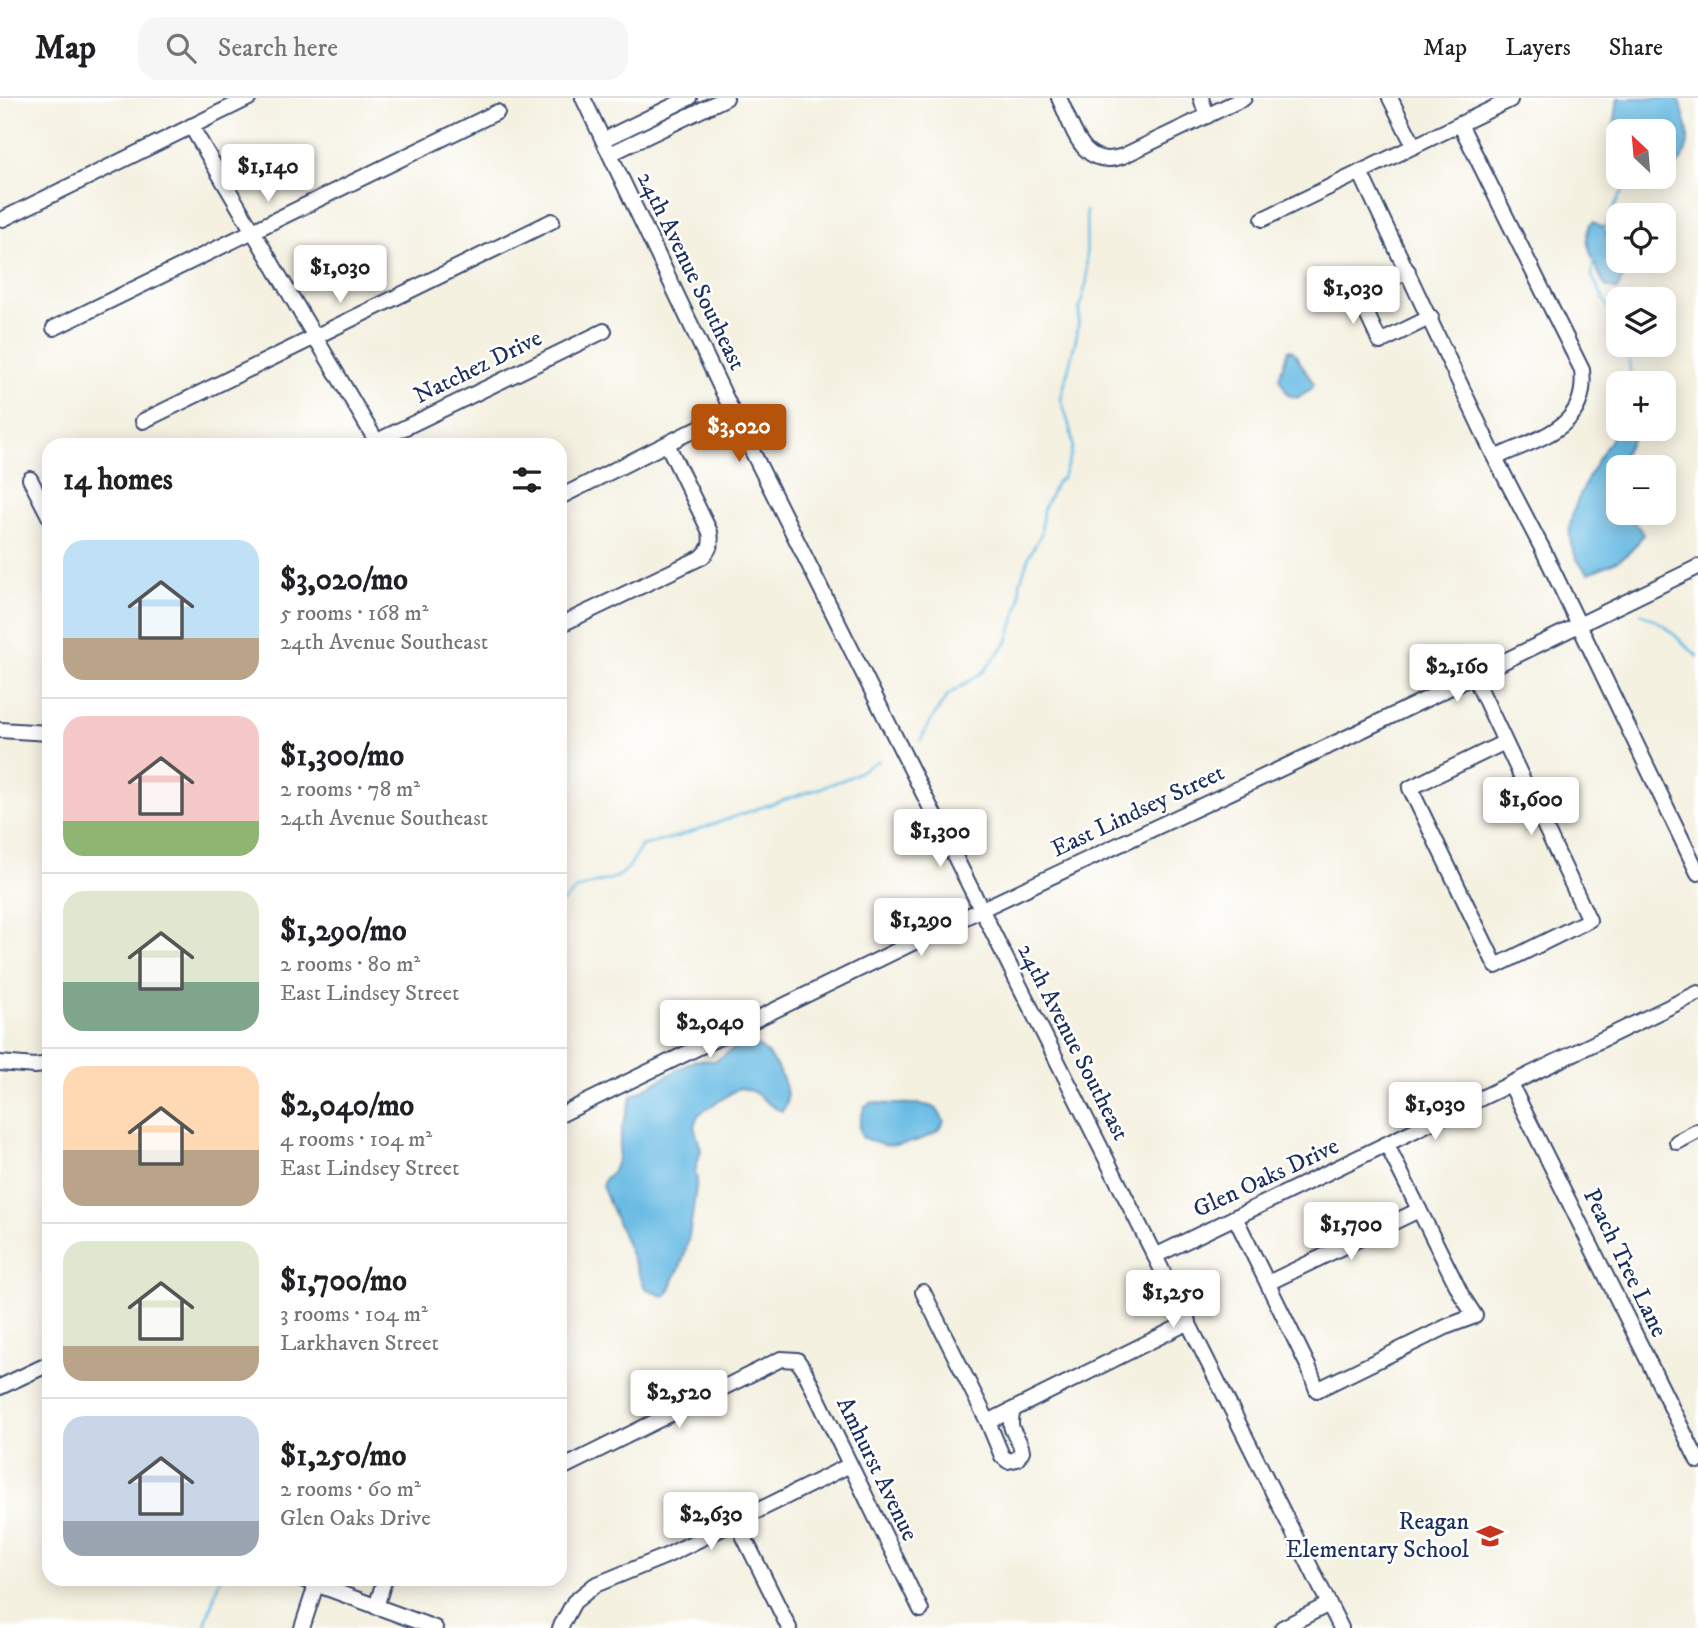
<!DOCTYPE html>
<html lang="en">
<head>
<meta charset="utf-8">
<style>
	body { margin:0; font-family:"IM FELL DW Pica",serif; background:#f6f6f6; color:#202124; height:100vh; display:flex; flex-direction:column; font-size:26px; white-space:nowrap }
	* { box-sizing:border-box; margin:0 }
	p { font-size:23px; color:#757577 }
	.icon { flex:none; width:38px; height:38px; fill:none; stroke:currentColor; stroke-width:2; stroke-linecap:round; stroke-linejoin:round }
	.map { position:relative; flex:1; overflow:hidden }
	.drawer { position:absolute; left:42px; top:340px; width:525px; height:1148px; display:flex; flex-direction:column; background:#fff; border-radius:21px; box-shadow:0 4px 18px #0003 }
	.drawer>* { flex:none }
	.needle { width:46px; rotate:334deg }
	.controls { position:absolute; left:1606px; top:21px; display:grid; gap:14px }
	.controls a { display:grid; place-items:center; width:70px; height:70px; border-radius:14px; background:#fff; box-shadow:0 4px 18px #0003; font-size:35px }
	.price { position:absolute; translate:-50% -60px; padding:0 16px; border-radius:7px; background:#fff; color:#222; font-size:23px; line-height:46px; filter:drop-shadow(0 2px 4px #0008) }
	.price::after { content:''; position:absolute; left:50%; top:42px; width:21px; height:16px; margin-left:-10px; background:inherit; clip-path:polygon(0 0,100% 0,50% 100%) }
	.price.current { background:#b45309; color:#fff }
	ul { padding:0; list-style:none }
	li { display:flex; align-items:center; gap:21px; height:175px; padding:0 21px }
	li+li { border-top:2px solid #e0e0e0 }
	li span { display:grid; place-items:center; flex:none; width:196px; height:140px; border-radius:21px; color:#555 }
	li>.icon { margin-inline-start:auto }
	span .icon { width:84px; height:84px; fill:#fffc; stroke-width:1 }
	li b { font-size:30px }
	h2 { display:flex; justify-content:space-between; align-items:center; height:84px; padding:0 21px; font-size:30px }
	header { display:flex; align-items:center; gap:42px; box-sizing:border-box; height:98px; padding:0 35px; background:#fff; border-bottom:2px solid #e0e0e0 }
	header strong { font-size:33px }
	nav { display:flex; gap:38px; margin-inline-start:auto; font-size:24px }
	.search { width:490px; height:63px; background:#f6f6f6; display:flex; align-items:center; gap:18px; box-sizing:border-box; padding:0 24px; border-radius:21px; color:#757577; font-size:26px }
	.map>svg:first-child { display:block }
	.water { fill:#69bbe4; stroke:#4275a1; stroke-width:2 }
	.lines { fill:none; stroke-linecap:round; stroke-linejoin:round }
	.stream { stroke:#69bbe4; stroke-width:2.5 }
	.minor-casing { stroke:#3c4c72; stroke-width:18 }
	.minor { stroke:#fff; stroke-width:14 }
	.labels { text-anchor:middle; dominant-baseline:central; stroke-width:5; stroke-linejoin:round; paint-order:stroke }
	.street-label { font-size:24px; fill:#1b2f5e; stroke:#fff }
	.poi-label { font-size:24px; fill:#1b2f5e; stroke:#fff; text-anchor:end }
</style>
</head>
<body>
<header>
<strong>Map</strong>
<div class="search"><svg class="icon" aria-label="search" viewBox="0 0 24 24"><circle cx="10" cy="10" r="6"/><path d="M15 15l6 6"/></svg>Search here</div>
<nav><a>Map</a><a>Layers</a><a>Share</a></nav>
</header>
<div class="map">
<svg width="1698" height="1530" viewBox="0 0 1698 1530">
	<rect width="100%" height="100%" fill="#fff"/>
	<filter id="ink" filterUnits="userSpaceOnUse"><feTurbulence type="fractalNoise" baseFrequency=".0143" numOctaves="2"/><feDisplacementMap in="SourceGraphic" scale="14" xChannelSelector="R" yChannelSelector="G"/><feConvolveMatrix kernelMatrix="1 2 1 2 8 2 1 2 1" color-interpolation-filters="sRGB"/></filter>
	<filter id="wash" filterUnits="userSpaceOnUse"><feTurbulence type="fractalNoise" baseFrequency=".00686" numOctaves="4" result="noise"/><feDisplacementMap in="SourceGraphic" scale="28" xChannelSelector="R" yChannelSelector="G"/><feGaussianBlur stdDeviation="1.57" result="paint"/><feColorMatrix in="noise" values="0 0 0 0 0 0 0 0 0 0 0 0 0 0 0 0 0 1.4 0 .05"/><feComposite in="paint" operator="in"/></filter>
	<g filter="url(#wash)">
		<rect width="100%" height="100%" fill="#f4f1e1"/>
		<!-- water -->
		<g class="water">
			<path d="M1618,0H1678C1692,37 1695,55 1663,81L1657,79H1664V33H1619V49L1612,41Z"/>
			<path d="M1594,124L1604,130L1624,177L1617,192L1605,188C1598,172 1576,135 1594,124Z"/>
			<polygon points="1288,252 1293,253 1295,256 1314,286 1312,290 1297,300 1288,297 1279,280"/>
			<path d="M1619,330L1637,331C1630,348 1612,369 1611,388C1610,398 1619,405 1619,415C1628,416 1638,427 1643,436C1629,462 1614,464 1589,475C1575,464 1568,445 1570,427C1573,402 1605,348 1619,330Z"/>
			<path d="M745,945C751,946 756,947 761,950C776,961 796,998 782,1013C762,1006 761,992 739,990L698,1017L694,1028L701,1052L695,1073L697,1081C692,1114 691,1150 675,1179C671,1187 671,1193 665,1199L645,1190L602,1088L605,1080L613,1073L618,1060L622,1030L632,998L695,962L715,963L738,948Z"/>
			<path d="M872,1004C894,1009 914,1002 936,1010L944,1023C939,1040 901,1049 884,1047C877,1046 869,1042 862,1039C857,1028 861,1020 865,1008Z"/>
		</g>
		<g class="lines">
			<!-- stream -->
			<g class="stream">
				<polyline points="1604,131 1619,99 1633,79"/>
				<polyline points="1594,161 1592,178 1619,231"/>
				<polyline points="1625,247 1629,259 1631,285"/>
				<polyline points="1641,515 1664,527 1698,559"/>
				<polyline points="921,642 928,627 947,598 984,573 1008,543 1020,503 1020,485 1029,458 1041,436 1043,412 1057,384 1063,379 1071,356 1073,347 1070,330 1061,301 1077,236 1080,209 1087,183 1086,113"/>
				<path d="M560,806C566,803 570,796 576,792C612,775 620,792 641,748L680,738L759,710L818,691L850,679L879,662"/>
				<polyline points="204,1530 220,1480"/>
			</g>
		</g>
	</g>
	<g filter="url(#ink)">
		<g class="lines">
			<!-- minor casing -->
			<g class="minor-casing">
				<g id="minor">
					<polyline points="583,0 732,313 1341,1530"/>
					<path d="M1059,0C1073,29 1082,73 1123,58L1244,0"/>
					<polyline points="1201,0 1207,18"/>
					<polyline points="1390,0 1414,48"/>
					<path d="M1460,26L1582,272C1589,331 1539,339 1495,360"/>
					<polyline points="191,28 378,346"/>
					<polyline points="603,42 689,0"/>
					<polyline points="610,56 726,0"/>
					<polyline points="1360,74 1495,360 1543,452 1698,775"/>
					<polyline points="3,121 249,0"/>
					<polyline points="1263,121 1510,2"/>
					<polyline points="1408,173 1358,197 1380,244 1431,219"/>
					<polyline points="54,230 497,14"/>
					<polyline points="143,323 552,123"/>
					<polyline points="371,346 604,233"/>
					<polyline points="30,381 49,418"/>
					<polyline points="560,399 732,313"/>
					<path d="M560,527L702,459C710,452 712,445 710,434L667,346"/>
					<polyline points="1474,578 1589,822 1496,868 1410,690 1505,644"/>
					<polyline points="0,632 49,635"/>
					<polyline points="0,965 35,968 49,966"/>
					<polyline points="1511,987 1698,1363"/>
					<polyline points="560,1017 980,812 1346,640 1698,469"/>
					<polyline points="1677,1044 1698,1033"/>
					<polyline points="1235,1119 1309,1270 1317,1292 1448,1228 1475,1218 1462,1198 1387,1047"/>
					<polyline points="1155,1158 1698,895"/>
					<polyline points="1268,1185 1419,1112"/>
					<path d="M923,1194L988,1324L1002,1358L1008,1363L1017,1361L1022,1353C1019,1334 1006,1337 1013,1312"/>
					<polyline points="0,1289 49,1266"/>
					<polyline points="988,1324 1189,1224"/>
					<polyline points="560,1371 781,1261 797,1262 804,1272 921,1512"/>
					<polyline points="736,1423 789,1530"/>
					<polyline points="299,1480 435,1530"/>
					<polyline points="376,1509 385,1480"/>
					<polyline points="302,1530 316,1487"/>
					<polyline points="560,1530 574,1504 595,1487 666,1458 850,1367"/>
					<polyline points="1282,1530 1329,1506"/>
				</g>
			</g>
			<!-- minor -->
			<use href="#minor" class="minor"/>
		</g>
	</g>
	<!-- icons -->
	<defs>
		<g id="school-bare" transform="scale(2.1)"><path d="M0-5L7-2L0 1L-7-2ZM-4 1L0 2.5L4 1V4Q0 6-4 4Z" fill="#c8321e" stroke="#fff" stroke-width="2.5" paint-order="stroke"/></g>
	</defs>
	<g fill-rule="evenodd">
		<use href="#school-bare" x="1490" y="1438"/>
	</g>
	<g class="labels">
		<!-- street labels -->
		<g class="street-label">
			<text transform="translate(691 173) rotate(64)">24th Avenue Southeast</text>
			<text transform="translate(478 269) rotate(-26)">Natchez Drive</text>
			<text transform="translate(1138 713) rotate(-25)">East Lindsey Street</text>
			<text transform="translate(1073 944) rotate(63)">24th Avenue Southeast</text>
			<text transform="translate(1266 1080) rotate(-25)">Glen Oaks Drive</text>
			<text transform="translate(1625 1165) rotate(64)">Peach Tree Lane</text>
			<text transform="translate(877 1371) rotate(64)">Amhurst Avenue</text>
		</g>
		<!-- poi labels -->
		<g class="poi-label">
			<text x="1469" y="1424">Reagan<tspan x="1469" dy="28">Elementary School</tspan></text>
		</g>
	</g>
</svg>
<div class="controls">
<a><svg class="needle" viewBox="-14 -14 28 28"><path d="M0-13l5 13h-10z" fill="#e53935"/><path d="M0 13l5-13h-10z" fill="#757577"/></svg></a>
<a><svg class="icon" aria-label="locate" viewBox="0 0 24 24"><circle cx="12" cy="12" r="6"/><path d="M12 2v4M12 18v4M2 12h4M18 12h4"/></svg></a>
<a><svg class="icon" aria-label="layers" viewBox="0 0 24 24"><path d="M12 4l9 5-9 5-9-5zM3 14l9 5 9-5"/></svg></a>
<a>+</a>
<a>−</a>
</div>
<b class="price" style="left:268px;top:106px">$1,140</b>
<b class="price" style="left:340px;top:207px">$1,030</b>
<b class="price" style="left:1353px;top:228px">$1,030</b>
<b class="price current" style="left:739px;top:366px">$3,020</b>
<b class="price" style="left:1457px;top:606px">$2,160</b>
<b class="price" style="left:1531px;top:739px">$1,600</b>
<b class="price" style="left:940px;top:771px">$1,300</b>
<b class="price" style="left:921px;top:860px">$1,290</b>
<b class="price" style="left:710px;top:962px">$2,040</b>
<b class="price" style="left:1435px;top:1044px">$1,030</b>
<b class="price" style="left:1351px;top:1164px">$1,700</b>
<b class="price" style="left:1173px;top:1232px">$1,250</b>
<b class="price" style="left:679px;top:1332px">$2,520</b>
<b class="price" style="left:711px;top:1454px">$2,630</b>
<section class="drawer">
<h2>14 homes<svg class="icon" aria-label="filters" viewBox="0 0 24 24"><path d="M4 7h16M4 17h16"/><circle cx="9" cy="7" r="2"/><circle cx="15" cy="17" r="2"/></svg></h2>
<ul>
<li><span style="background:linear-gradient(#bfe0f5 70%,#b9a48a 0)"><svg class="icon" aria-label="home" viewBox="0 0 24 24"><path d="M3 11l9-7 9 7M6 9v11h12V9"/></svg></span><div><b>$3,020/mo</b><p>5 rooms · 168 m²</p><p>24th Avenue Southeast</p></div></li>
<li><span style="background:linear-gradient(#f6c9c9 75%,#8fb573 0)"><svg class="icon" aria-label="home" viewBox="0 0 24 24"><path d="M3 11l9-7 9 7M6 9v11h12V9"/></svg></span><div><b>$1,300/mo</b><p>2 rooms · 78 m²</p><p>24th Avenue Southeast</p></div></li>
<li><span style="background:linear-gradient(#dfe7d0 65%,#7fa58c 0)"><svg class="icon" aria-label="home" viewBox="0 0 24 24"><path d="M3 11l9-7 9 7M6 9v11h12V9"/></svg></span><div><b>$1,290/mo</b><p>2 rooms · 80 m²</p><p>East Lindsey Street</p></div></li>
<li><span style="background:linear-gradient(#ffd9b3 60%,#b9a48a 0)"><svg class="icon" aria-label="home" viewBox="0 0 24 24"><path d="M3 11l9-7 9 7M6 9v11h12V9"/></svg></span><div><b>$2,040/mo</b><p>4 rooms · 104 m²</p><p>East Lindsey Street</p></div></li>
<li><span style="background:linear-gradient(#dfe7d0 75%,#b9a48a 0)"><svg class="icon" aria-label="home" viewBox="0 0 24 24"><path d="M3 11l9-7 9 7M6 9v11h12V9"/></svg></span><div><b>$1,700/mo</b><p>3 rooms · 104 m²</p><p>Larkhaven Street</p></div></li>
<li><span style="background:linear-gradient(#c9d6e8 75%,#9aa5b1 0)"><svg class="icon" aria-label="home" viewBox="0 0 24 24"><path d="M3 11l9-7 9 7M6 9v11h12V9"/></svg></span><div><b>$1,250/mo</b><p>2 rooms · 60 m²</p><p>Glen Oaks Drive</p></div></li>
</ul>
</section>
</div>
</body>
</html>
